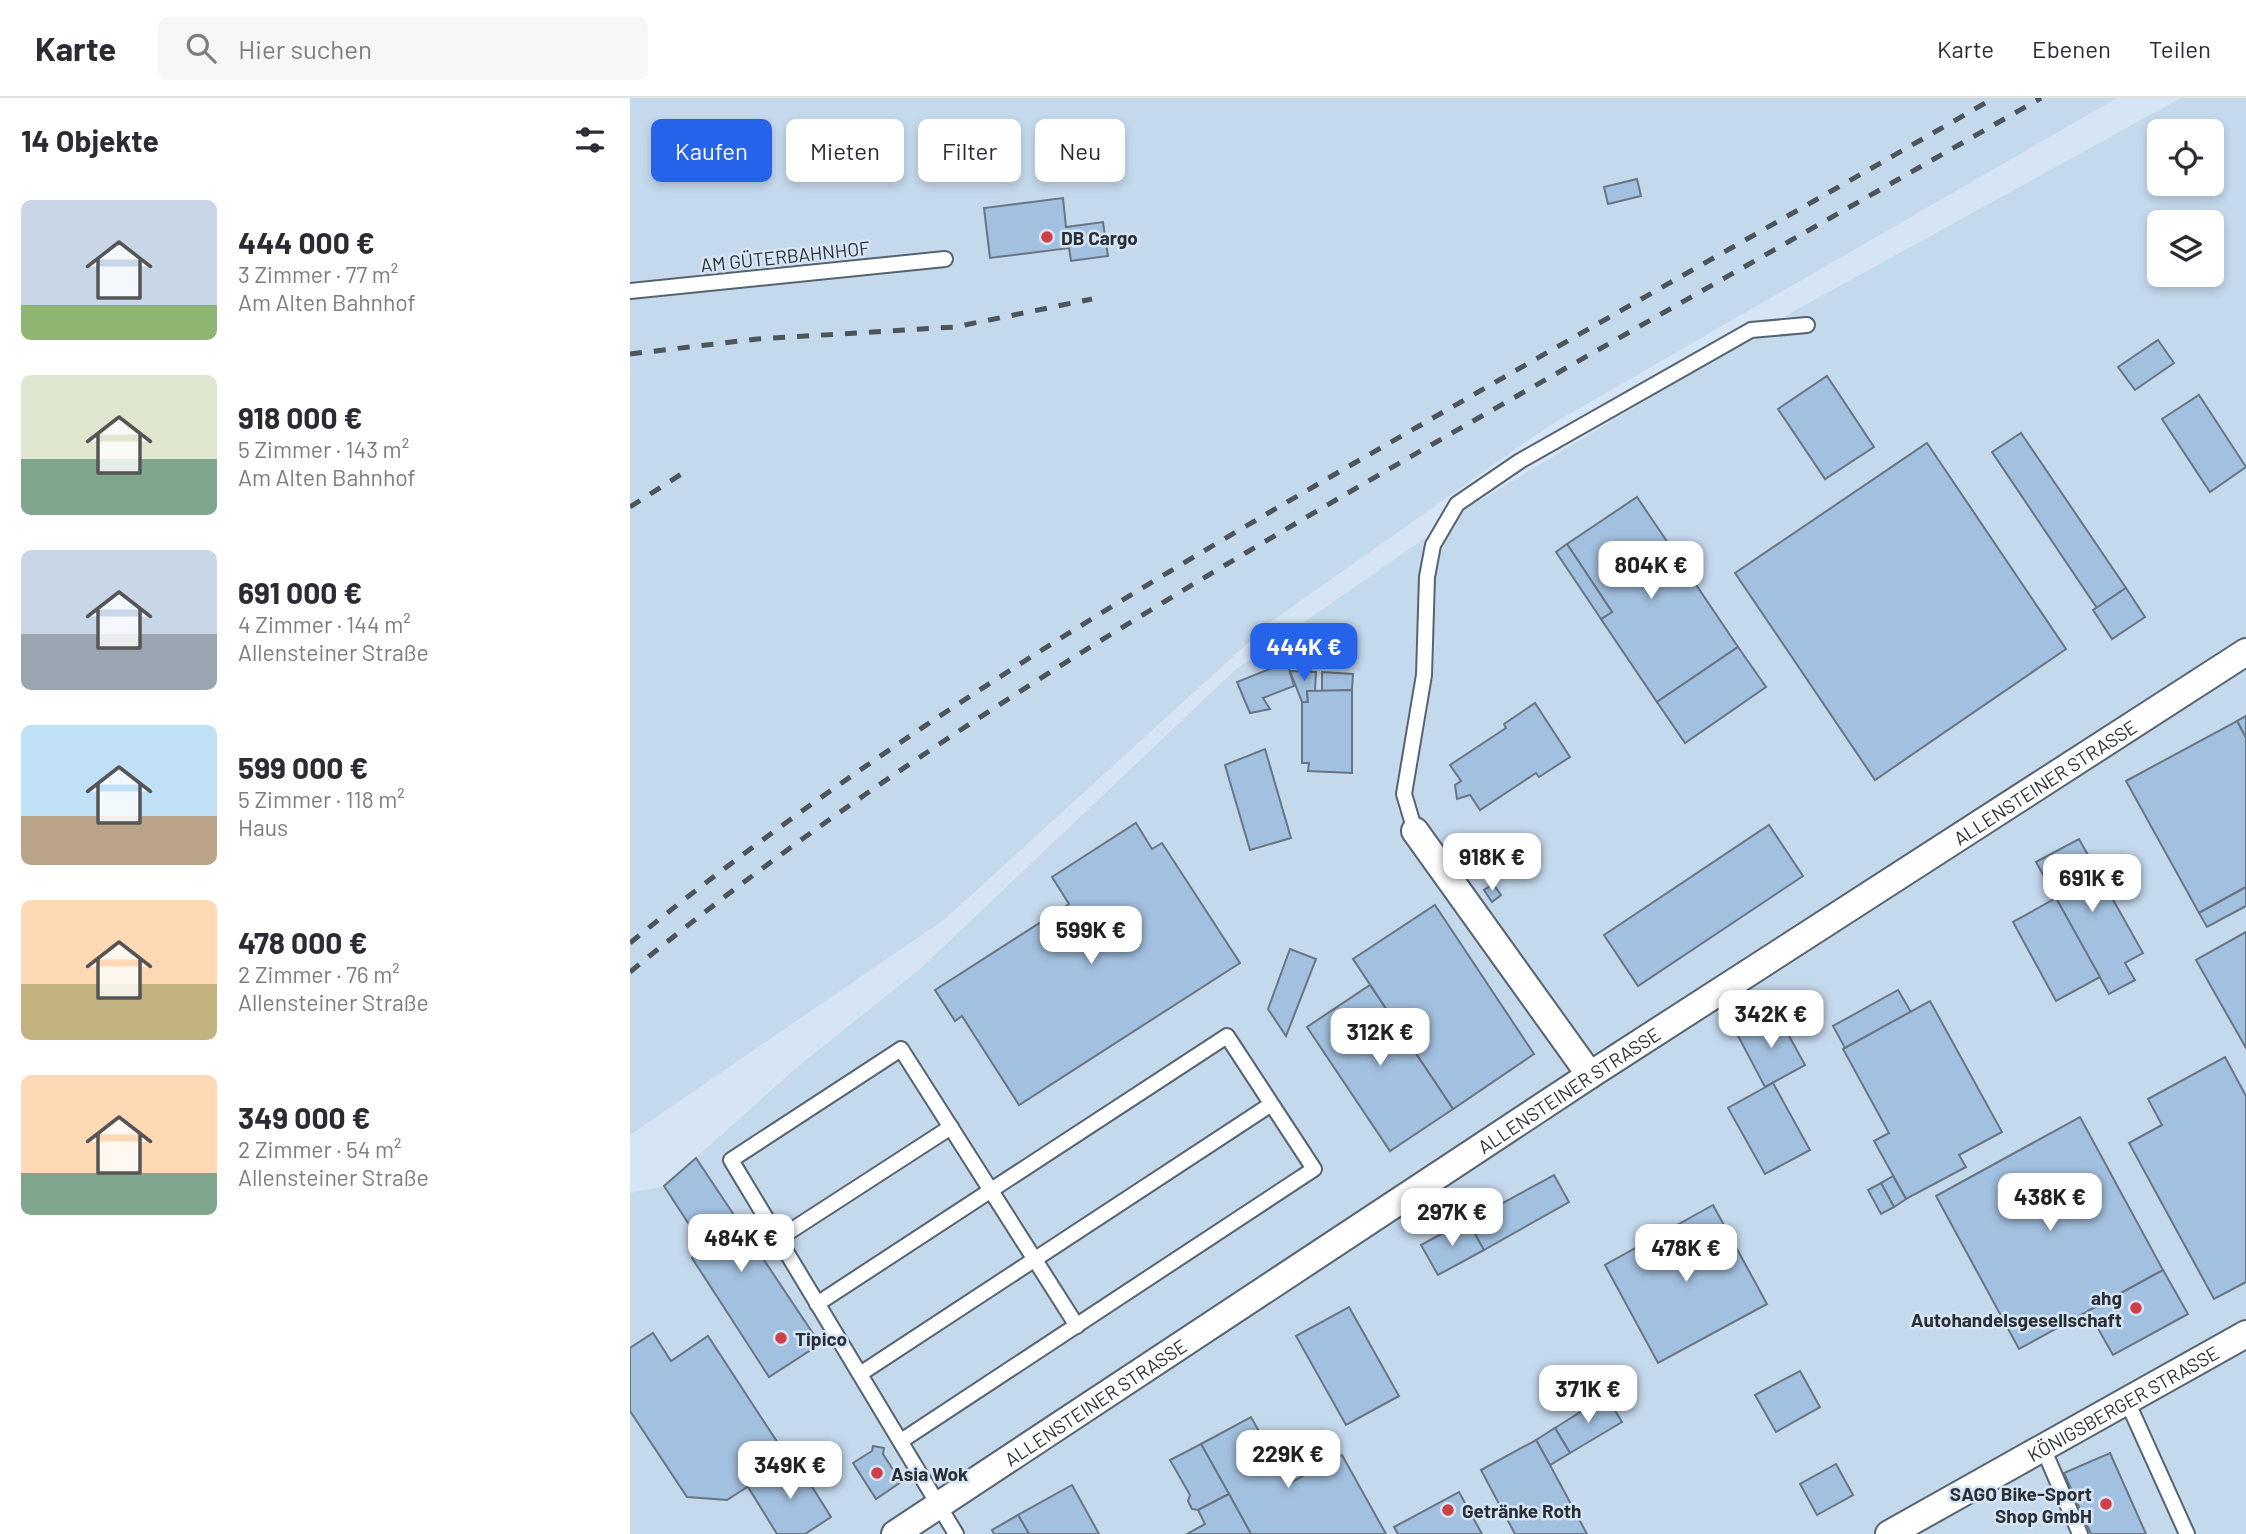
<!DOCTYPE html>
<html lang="de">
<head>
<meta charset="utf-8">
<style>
	body { margin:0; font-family:Barlow,sans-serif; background:#f7f7f7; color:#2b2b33; height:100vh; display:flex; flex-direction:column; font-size:26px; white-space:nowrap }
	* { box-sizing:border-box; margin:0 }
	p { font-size:23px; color:#7c7c81 }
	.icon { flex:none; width:38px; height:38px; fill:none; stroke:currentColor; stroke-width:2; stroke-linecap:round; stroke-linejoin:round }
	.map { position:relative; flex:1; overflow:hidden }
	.panel { display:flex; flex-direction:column; background:#fff; width:630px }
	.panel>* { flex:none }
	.guide { position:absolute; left:21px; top:21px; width:665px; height:63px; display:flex; gap:14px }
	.buttons { position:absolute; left:1517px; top:21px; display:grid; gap:14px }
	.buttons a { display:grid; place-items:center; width:77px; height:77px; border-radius:10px; background:#fff; box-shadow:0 4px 10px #0003; font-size:35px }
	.price { position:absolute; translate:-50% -60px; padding:0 16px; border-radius:14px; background:#fff; color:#222; font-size:23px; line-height:46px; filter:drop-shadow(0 2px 4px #0008) }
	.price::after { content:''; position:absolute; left:50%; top:42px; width:21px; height:16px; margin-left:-10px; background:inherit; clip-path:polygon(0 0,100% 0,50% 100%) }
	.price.on { background:#2563eb; color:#fff }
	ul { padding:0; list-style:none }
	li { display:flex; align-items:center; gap:21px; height:175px; padding:0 21px }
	li span { display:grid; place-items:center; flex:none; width:196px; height:140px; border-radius:10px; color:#555 }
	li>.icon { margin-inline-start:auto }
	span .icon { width:84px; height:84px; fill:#fffc; stroke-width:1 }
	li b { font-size:30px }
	h2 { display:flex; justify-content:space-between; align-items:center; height:84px; padding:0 21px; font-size:30px }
	.tag { padding:0 24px; border-radius:10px; background:#fff; box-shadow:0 4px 10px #0003; font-size:24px; line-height:63px }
	.tag.on { background:#2563eb; color:#fff }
	header { display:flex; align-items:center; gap:42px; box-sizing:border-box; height:98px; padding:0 35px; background:#fff; border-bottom:2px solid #e1e1e2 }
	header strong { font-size:33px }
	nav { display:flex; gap:38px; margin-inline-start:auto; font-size:24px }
	.search { width:490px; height:63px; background:#f7f7f7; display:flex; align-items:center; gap:18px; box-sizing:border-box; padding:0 24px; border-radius:10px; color:#7c7c81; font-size:26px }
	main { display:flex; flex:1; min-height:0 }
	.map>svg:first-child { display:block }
	.built { fill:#c5d9ed; fill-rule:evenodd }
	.building { fill:#a2c0df; stroke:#687583; stroke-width:2 }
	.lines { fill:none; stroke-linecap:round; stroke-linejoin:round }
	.service-casing { stroke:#566370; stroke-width:18 }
	.minor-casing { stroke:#566370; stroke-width:30 }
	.service { stroke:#fff; stroke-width:14 }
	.minor { stroke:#fff; stroke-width:26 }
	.rail { stroke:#4c545c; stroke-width:5; stroke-dasharray:12 12; stroke-linecap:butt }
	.poi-dot { fill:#cf3f46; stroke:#d6e5f5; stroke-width:2.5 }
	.labels { text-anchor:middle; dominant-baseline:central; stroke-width:5; stroke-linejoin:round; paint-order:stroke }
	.poi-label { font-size:19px; font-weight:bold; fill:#292f35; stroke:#d6e5f5; text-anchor:start }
	.street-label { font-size:19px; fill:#292f35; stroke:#d6e5f5 }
</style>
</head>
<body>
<header>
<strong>Karte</strong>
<div class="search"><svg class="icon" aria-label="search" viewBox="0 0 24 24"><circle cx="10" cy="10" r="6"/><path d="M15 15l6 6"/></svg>Hier suchen</div>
<nav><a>Karte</a><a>Ebenen</a><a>Teilen</a></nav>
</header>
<main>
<section class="panel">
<h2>14 Objekte<svg class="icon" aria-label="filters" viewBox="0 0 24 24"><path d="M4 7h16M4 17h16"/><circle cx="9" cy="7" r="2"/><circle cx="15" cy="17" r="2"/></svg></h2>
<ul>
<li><span style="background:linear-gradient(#c9d6e8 75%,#8fb573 0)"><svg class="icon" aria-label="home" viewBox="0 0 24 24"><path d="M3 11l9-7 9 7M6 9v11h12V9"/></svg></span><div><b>444 000 €</b><p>3 Zimmer · 77 m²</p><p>Am Alten Bahnhof</p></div></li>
<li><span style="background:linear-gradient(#dfe7d0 60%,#7fa58c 0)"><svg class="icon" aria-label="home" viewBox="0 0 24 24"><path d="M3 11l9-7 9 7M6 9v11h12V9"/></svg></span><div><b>918 000 €</b><p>5 Zimmer · 143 m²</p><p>Am Alten Bahnhof</p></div></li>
<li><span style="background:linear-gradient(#c9d6e8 60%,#9aa5b1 0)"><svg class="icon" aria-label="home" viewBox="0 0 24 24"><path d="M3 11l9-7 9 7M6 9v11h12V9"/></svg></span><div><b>691 000 €</b><p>4 Zimmer · 144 m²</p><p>Allensteiner Straße</p></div></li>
<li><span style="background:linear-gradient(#bfe0f5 65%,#b9a48a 0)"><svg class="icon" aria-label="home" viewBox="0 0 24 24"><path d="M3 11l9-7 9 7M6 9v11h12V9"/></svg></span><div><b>599 000 €</b><p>5 Zimmer · 118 m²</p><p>Haus</p></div></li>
<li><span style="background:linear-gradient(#ffd9b3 60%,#c2b280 0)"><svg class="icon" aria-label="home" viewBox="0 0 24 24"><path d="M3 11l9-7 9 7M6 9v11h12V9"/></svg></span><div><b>478 000 €</b><p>2 Zimmer · 76 m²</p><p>Allensteiner Straße</p></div></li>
<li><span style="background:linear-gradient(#ffd9b3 70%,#7fa58c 0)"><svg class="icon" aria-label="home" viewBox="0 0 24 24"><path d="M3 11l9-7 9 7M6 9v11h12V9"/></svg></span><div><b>349 000 €</b><p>2 Zimmer · 54 m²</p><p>Allensteiner Straße</p></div></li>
</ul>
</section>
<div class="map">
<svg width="1616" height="1436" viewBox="0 0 1616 1436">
	<rect width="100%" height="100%" fill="#d6e5f5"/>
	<!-- built -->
	<g class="built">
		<polygon points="0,0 1487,0 917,329 642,523 315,821 0,1037"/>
		<path d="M1551,0H1616V1436H0V1095L34,1088L165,971L291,870L605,572L841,408L1166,212ZM1530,33H1582V86H1530ZM1530,124H1582V177H1530Z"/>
	</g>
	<!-- building -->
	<g class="building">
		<polygon points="1007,81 1011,98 978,106 974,89"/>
		<polygon points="433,100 436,129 473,124 478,158 441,163 439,150 360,160 354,110"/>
		<polygon points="1528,242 1544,265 1505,292 1488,269"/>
		<polygon points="1197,278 1244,349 1195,381 1148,311"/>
		<polygon points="1569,297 1616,369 1580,394 1532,321"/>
		<polygon points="1391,335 1496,490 1467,510 1362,354"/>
		<polygon points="1297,345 1436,551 1245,682 1105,475"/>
		<polygon points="1007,399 1108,549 1027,604 971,521 982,514 937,446"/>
		<polygon points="937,446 982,514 971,521 926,454"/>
		<polygon points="1496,490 1515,519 1482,541 1463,512"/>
		<polygon points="1108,549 1136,589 1055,645 1027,604"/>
		<polygon points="657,564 664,588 633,600 640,611 620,615 607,584"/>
		<polygon points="660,573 686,574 685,593 677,593 678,604 672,604"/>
		<polygon points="692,574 723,576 722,592 692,594"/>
		<polygon points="722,592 722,675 678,673 679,665 672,665 672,604 678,604 677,593"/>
		<polygon points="905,605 940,659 909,679 906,675 850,712 840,697 827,701 825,687 831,683 820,667 876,630 874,626"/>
		<polygon points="1616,618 1616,640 1607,623"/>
		<polygon points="1607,623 1616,640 1616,789 1569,815 1496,683"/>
		<polygon points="635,651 661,740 620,752 595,667"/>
		<polygon points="506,725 522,751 532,745 610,865 389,1007 332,918 325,923 305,892 439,806 422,779"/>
		<polygon points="1139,727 1173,778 1008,888 974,837"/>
		<polygon points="1449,741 1513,855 1495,865 1505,882 1479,896 1406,764"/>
		<polygon points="863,786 871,797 862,804 854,792"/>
		<polygon points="1616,789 1616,808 1577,829 1569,815"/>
		<polygon points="1426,800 1470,879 1426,903 1383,824"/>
		<polygon points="805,807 904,956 823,1011 723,861"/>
		<polygon points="1616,834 1616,950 1566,862"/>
		<polygon points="660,851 686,861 656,938 638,911"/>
		<polygon points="740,887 823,1011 760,1053 677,929"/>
		<polygon points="1268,892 1281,914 1215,950 1203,928"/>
		<polygon points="1300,903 1372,1034 1329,1057 1336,1069 1276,1101 1244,1043 1259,1035 1213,951"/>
		<polygon points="1146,914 1175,967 1135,989 1107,936"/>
		<polygon points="1595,959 1616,998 1616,1184 1584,1201 1499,1045 1532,1027 1518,1001"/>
		<polygon points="1143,985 1180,1052 1135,1076 1098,1010"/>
		<polygon points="1450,1019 1533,1172 1389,1251 1306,1098"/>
		<polygon points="66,1060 190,1246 139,1279 62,1160 75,1151 34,1088"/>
		<polygon points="924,1077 939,1104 854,1152 838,1124"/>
		<polygon points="1263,1078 1276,1101 1264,1109 1251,1085"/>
		<polygon points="1251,1085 1264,1109 1251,1116 1238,1092"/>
		<polygon points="1083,1107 1137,1206 1028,1265 975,1167"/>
		<polygon points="837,1122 854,1152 808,1177 791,1147"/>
		<polygon points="1533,1172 1558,1216 1483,1257 1458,1213"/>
		<polygon points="719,1209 769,1298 716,1327 666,1238"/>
		<polygon points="23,1235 41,1263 78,1238 159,1362 97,1402 57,1399 0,1313 0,1250"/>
		<polygon points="1170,1273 1190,1309 1146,1334 1125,1297"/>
		<polygon points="976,1298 992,1324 940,1355 925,1330"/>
		<polygon points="621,1319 658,1386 712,1357 756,1436 621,1436 571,1346"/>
		<polygon points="925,1330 940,1355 920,1367 906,1342"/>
		<polygon points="906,1342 920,1367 957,1436 885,1436 851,1372"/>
		<polygon points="571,1346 599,1396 568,1412 562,1411 558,1403 560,1397 540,1362"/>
		<polygon points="243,1348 254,1350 253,1356 271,1384 246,1401 223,1365 242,1353"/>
		<polygon points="1480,1355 1516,1436 1461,1436 1434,1375"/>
		<polygon points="164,1360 201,1419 175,1436 147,1436 118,1389"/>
		<polygon points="1206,1366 1223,1397 1187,1417 1170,1386"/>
		<polygon points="442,1387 469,1436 399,1436 388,1417"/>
		<polygon points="829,1394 852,1436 768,1436 764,1429"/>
		<polygon points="599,1396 621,1436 557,1436 575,1426 568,1412"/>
		<polygon points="388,1417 399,1436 364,1436 362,1432"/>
	</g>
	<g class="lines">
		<!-- service casing -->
		<g class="service-casing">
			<g id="service">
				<polyline points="0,193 315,161"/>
				<polyline points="785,733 774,696 794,577 797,479 803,447 827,406 890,363 1121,232 1177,227"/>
				<polyline points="148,1141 321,1029"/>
				<polyline points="187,1206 597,938 684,1071 271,1343"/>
				<polyline points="230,1276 640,1007"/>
				<polyline points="1497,1303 1557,1436"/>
				<polyline points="1413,1350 1450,1436"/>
				<polyline points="326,1436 101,1062 271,951 447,1228"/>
			</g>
		</g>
		<!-- minor casing -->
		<g class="minor-casing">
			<g id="minor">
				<polyline points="785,733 960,977"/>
				<path id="s1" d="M265,1436L960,977L1616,554"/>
				<path id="s2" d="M1259,1436L1616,1236"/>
			</g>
		</g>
		<!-- service -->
		<use href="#service" class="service"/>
		<!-- minor -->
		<use href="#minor" class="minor"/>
		<!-- rail -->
		<g class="rail">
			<polyline points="0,256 127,241 325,229 462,201"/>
			<polyline points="0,409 56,373"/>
			<path d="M0,845C244,645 516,484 789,328C980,218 1173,110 1364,0"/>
			<path d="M0,874C241,675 510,515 780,359C990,239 1201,120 1411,0"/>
		</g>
	</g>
	<!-- markers -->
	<g class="poi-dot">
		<circle cx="417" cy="139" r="7"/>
		<circle cx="1506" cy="1210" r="7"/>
		<circle cx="151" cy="1240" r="7"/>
		<circle cx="247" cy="1375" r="7"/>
		<circle cx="1476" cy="1406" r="7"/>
		<circle cx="818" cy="1412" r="7"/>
	</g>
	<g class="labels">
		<!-- poi labels -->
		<g class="poi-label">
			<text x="431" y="139">DB Cargo</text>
			<text x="1492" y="1199" text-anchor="end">ahg<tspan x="1492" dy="22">Autohandelsgesellschaft</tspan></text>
			<text x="165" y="1240">Tipico</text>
			<text x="261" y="1375">Asia Wok</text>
			<text x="1462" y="1395" text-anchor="end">SAGO Bike-Sport<tspan x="1462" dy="22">Shop GmbH</tspan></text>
			<text x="832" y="1412">Getränke Roth</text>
		</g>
		<!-- street labels -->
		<g class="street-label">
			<text transform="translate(155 158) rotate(-6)">AM GÜTERBAHNHOF</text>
			<text stroke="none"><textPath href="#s1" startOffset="1374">ALLENSTEINER STRASSE</textPath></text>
			<text stroke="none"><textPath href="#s1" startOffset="807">ALLENSTEINER STRASSE</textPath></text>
			<text stroke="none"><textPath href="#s1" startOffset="240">ALLENSTEINER STRASSE</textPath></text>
			<text stroke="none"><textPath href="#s2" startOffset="268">KÖNIGSBERGER STRASSE</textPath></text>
		</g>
	</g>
</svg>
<div class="buttons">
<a><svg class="icon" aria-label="locate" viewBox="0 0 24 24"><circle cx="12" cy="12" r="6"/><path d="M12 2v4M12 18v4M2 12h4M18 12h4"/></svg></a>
<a><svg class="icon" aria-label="layers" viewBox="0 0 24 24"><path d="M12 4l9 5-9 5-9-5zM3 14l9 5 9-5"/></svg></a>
</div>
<b class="price" style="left:1021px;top:503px">804K €</b>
<b class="price on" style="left:674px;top:585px">444K €</b>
<b class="price" style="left:862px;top:795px">918K €</b>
<b class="price" style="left:1462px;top:816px">691K €</b>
<b class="price" style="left:461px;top:868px">599K €</b>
<b class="price" style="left:1141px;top:952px">342K €</b>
<b class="price" style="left:750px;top:970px">312K €</b>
<b class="price" style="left:1420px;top:1135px">438K €</b>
<b class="price" style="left:822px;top:1150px">297K €</b>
<b class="price" style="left:111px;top:1176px">484K €</b>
<b class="price" style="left:1056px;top:1186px">478K €</b>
<b class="price" style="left:958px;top:1327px">371K €</b>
<b class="price" style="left:658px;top:1392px">229K €</b>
<b class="price" style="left:160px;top:1403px">349K €</b>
<div class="guide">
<a class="tag on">Kaufen</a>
<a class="tag">Mieten</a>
<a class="tag">Filter</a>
<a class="tag">Neu</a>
</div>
</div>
</main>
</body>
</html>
